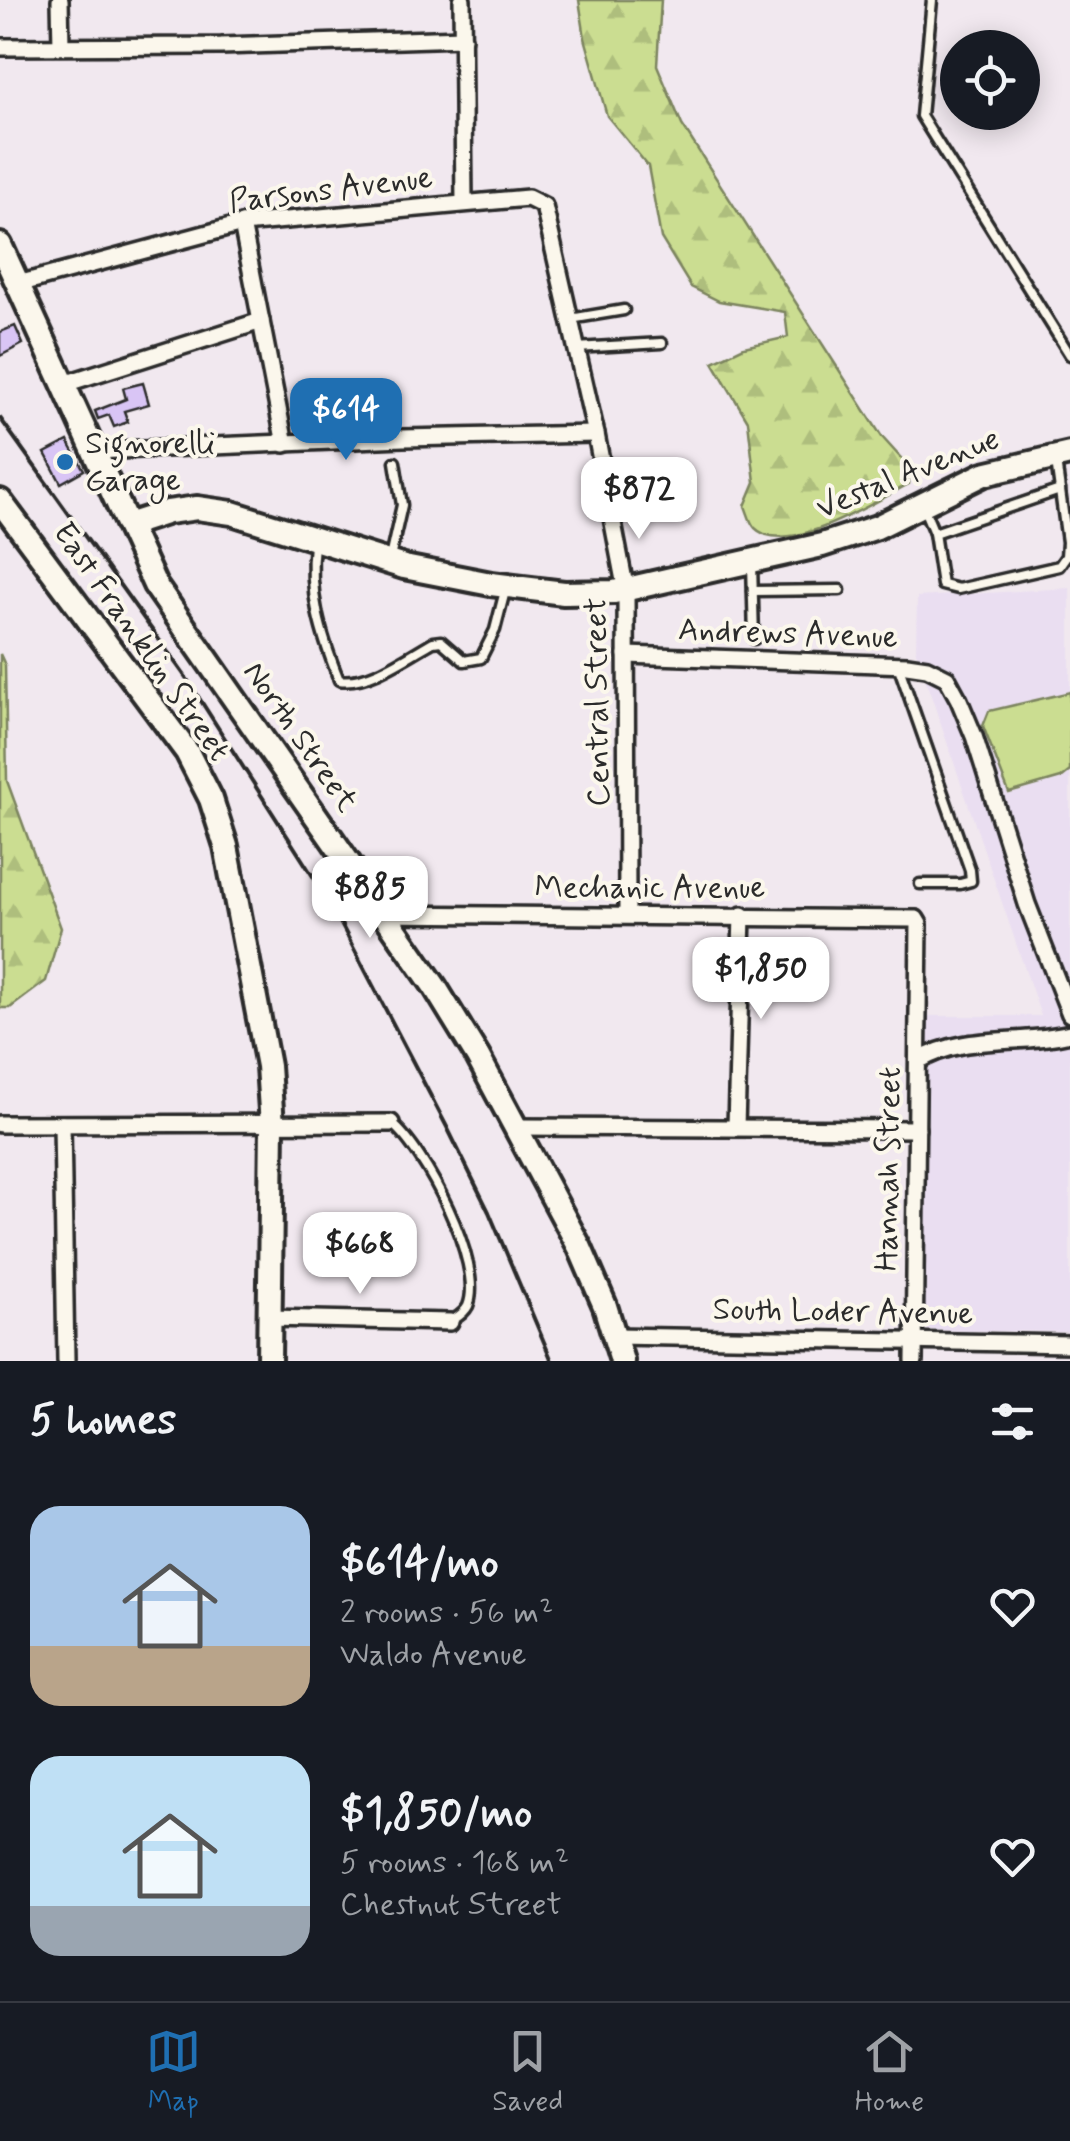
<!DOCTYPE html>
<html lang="en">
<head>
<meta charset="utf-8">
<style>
	body { margin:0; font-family:Mynerve,sans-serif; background:#20242c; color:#f1f3f6; height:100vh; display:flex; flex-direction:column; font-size:38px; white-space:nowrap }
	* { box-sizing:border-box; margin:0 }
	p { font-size:32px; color:#9ea1a6 }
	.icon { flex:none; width:55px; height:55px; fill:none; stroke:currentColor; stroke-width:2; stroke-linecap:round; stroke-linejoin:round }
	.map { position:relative; height:1361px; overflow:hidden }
	.drawer { display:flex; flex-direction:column; background:#171b24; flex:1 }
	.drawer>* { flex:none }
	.tools { position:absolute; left:940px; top:30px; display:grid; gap:20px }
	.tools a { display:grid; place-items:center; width:100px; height:100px; border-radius:50%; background:#171b24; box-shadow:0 5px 25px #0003; font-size:50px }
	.price { position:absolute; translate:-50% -85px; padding:0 22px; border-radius:20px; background:#fff; color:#222; font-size:32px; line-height:65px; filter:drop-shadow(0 2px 5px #0008) }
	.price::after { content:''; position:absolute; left:50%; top:60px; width:30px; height:22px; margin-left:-15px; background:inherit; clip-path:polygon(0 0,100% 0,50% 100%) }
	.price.active { background:#1f6fb2; color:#fff }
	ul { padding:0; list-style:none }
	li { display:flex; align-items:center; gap:30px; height:250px; padding:0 30px }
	li span { display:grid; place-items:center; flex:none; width:280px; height:200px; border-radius:30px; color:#555 }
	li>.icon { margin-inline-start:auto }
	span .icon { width:120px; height:120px; fill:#fffc; stroke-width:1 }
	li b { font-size:42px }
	h2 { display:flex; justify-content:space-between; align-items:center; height:120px; padding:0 30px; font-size:42px }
	.dock { display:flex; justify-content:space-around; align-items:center; height:140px; border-top:2px solid #363941; background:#171b24; font-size:28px; color:#9ea1a6 }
	.dock a { display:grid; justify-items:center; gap:5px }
	.dock .active { color:#1f6fb2 }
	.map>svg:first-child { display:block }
	.built { fill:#eadef1 }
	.forest { fill:url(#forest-firs); stroke:#7b845e; stroke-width:2.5 }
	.pitch { fill:#cbdd91; stroke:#7b845e; stroke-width:2.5 }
	.building { fill:#d9c5f5; stroke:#2b2b2b; stroke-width:2.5 }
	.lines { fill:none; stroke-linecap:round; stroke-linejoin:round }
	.lane-casing { stroke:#2b2b2b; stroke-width:15 }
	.street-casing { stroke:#2b2b2b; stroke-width:22 }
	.secondary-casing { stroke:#2b2b2b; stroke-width:30 }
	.lane { stroke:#fbf7ec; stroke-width:8 }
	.street { stroke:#fbf7ec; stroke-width:15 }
	.secondary { stroke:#fbf7ec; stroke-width:22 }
	.rail { stroke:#2b2b2b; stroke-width:4 }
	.poi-dot { fill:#1f6fb2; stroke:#fbf7ec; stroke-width:4 }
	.labels { text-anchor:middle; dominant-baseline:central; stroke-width:8; stroke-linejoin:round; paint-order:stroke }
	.street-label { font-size:32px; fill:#2b2b2b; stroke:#fbf7ec }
	.poi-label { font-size:32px; fill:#2b2b2b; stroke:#fbf7ec; text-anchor:start }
</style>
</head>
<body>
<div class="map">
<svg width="1070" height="1361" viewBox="0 0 1070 1361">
	<defs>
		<pattern id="forest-firs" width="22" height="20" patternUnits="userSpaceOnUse" patternTransform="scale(2.5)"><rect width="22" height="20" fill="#cbdd91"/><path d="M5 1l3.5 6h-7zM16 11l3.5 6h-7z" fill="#aebe7d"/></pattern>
	</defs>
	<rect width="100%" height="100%" fill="#f1e8ef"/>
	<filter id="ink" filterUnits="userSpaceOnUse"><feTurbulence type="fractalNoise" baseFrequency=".01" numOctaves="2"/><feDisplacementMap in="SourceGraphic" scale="20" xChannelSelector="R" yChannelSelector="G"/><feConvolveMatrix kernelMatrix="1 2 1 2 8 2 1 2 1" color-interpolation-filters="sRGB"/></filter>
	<g filter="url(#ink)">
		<!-- built -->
		<polygon class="built" points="1070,588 1070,1332 922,1330 925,1016 1041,1016 916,652 917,597"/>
		<!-- forest -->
		<g class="forest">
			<path d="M579,0H661L657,65L682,125L882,437L909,467V484C877,500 787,559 755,528C750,523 748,513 745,506L755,482L748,421L713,362L744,347L788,337L785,312L719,301L691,287L661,238L648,166L607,116L585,38Z"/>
			<polygon points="0,654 5,665 7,781 61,928 46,981 10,1008 0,1008"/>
		</g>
		<!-- pitch -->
		<polygon class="pitch" points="1070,692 1070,771 1061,778 1009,793 983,726 989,711"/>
		<!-- building -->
		<g class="building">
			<polygon points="15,326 23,344 0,356 0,332"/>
			<polygon points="143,383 149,404 124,411 128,422 114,427 109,415 98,419 95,411 126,399 123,388"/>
			<polygon points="68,441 84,470 61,483 45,453"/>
		</g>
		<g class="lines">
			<!-- lane casing -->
			<g class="lane-casing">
				<g id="lane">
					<polyline points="932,0 921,116 1070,355"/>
					<polyline points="570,319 624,310"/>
					<polyline points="576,348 662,343"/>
					<polyline points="924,509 934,533 942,585 958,589 1059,566 1066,556 1067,542 1056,461"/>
					<polyline points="934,533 1060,490"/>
					<path d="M314,544C308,593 321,635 339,680C368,685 408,656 433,642L441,641L464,661L481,658L495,630L506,587"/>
					<polyline points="390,558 402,505 395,462"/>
					<polyline points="752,563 754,639"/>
					<polyline points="753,591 840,590"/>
					<polyline points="898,665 970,870 971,881 960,884 920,884"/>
					<path d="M391,1123C424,1148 485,1265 468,1306C464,1314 457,1317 450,1322"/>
				</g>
			</g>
			<!-- street casing -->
			<g class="street-casing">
				<g id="street">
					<polyline points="60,0 61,46"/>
					<polyline points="462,0 464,203"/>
					<polyline points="0,47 221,46 463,38"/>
					<polyline points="242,224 285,444"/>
					<polyline points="18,284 242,224 528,198 544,206 596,434 626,591 627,915"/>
					<polyline points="64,384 261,321"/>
					<polyline points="95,451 403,438 596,434"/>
					<polyline points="626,655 907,665 927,668 947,678 959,700 974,736 1027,904 1070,1014"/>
					<polyline points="383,914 916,919 919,924 914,1361"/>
					<path d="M918,1061C965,1033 1017,1046 1070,1033"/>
					<polyline points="0,1124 391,1123"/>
					<polyline points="62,1124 66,1361"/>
					<polyline points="516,1127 917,1129"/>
					<polyline points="736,1127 742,915"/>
					<polyline points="269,1318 450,1322"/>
					<polyline points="614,1336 1070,1344"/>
				</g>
			</g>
			<!-- secondary casing -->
			<g class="secondary-casing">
				<g id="secondary">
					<polyline points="0,245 155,585 435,987 478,1057 580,1248 605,1306 622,1361"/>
					<polyline points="0,501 187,752 211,799 226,846 268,1066 272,1125 269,1361"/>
					<polyline points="128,525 168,512 197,508 232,513 404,567 491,584 564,593 614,592 822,545 877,527 984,474 1070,454"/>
				</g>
			</g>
			<!-- lane -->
			<use href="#lane" class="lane"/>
			<!-- street -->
			<use href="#street" class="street"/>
			<!-- secondary -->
			<use href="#secondary" class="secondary"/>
			<!-- rail -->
			<polyline class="rail" points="0,418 185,676 330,903 448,1129 489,1212 552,1361"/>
		</g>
	</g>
	<!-- markers -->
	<circle class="poi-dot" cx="65" cy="462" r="10"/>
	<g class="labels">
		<!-- street labels -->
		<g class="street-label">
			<text transform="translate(331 190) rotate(-7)">Parsons Avenue</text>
			<text transform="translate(908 474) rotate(-22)">Vestal Avenue</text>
			<text transform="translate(788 634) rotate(2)">Andrews Avenue</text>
			<text transform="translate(141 642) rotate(55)">East Franklin Street</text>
			<text transform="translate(598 702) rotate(-91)">Central Street</text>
			<text transform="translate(300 737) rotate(55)">North Street</text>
			<text x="650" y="888">Mechanic Avenue</text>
			<text transform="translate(889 1169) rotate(-89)">Hannah Street</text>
			<text transform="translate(843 1312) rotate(1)">South Loder Avenue</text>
		</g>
		<!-- poi labels -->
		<g class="poi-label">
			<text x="85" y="444">Signorelli<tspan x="85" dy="37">Garage</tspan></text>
		</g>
	</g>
</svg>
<div class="tools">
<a><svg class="icon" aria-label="locate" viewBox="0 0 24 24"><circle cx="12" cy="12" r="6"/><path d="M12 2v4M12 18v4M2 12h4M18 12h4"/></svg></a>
</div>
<b class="price active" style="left:346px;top:463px">$614</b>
<b class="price" style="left:639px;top:542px">$872</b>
<b class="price" style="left:370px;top:941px">$885</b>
<b class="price" style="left:761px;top:1022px">$1,850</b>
<b class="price" style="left:360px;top:1297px">$668</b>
</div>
<section class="drawer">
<h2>5 homes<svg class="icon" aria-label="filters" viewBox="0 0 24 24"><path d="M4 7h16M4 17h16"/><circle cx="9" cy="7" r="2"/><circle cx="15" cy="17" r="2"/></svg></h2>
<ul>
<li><span style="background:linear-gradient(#a9c7e8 70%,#b9a48a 0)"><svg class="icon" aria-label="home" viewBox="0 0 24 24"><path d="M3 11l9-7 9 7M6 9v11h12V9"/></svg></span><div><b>$614/mo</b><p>2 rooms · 56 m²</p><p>Waldo Avenue</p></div><svg class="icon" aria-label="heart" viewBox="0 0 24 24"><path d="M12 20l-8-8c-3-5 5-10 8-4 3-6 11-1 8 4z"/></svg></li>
<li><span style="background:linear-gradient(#bfe0f5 75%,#9aa5b1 0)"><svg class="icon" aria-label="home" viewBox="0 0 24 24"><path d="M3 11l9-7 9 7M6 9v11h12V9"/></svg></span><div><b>$1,850/mo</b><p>5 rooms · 168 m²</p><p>Chestnut Street</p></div><svg class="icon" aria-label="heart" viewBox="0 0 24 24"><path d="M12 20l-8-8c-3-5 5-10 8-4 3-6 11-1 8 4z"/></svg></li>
</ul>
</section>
<nav class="dock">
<a class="active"><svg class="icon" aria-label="map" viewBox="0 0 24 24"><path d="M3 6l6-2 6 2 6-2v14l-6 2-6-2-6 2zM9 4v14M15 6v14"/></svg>Map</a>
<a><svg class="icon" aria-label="saved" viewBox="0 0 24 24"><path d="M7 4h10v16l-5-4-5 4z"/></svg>Saved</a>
<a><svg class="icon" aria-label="home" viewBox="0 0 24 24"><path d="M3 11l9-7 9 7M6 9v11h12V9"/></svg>Home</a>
</nav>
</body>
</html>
